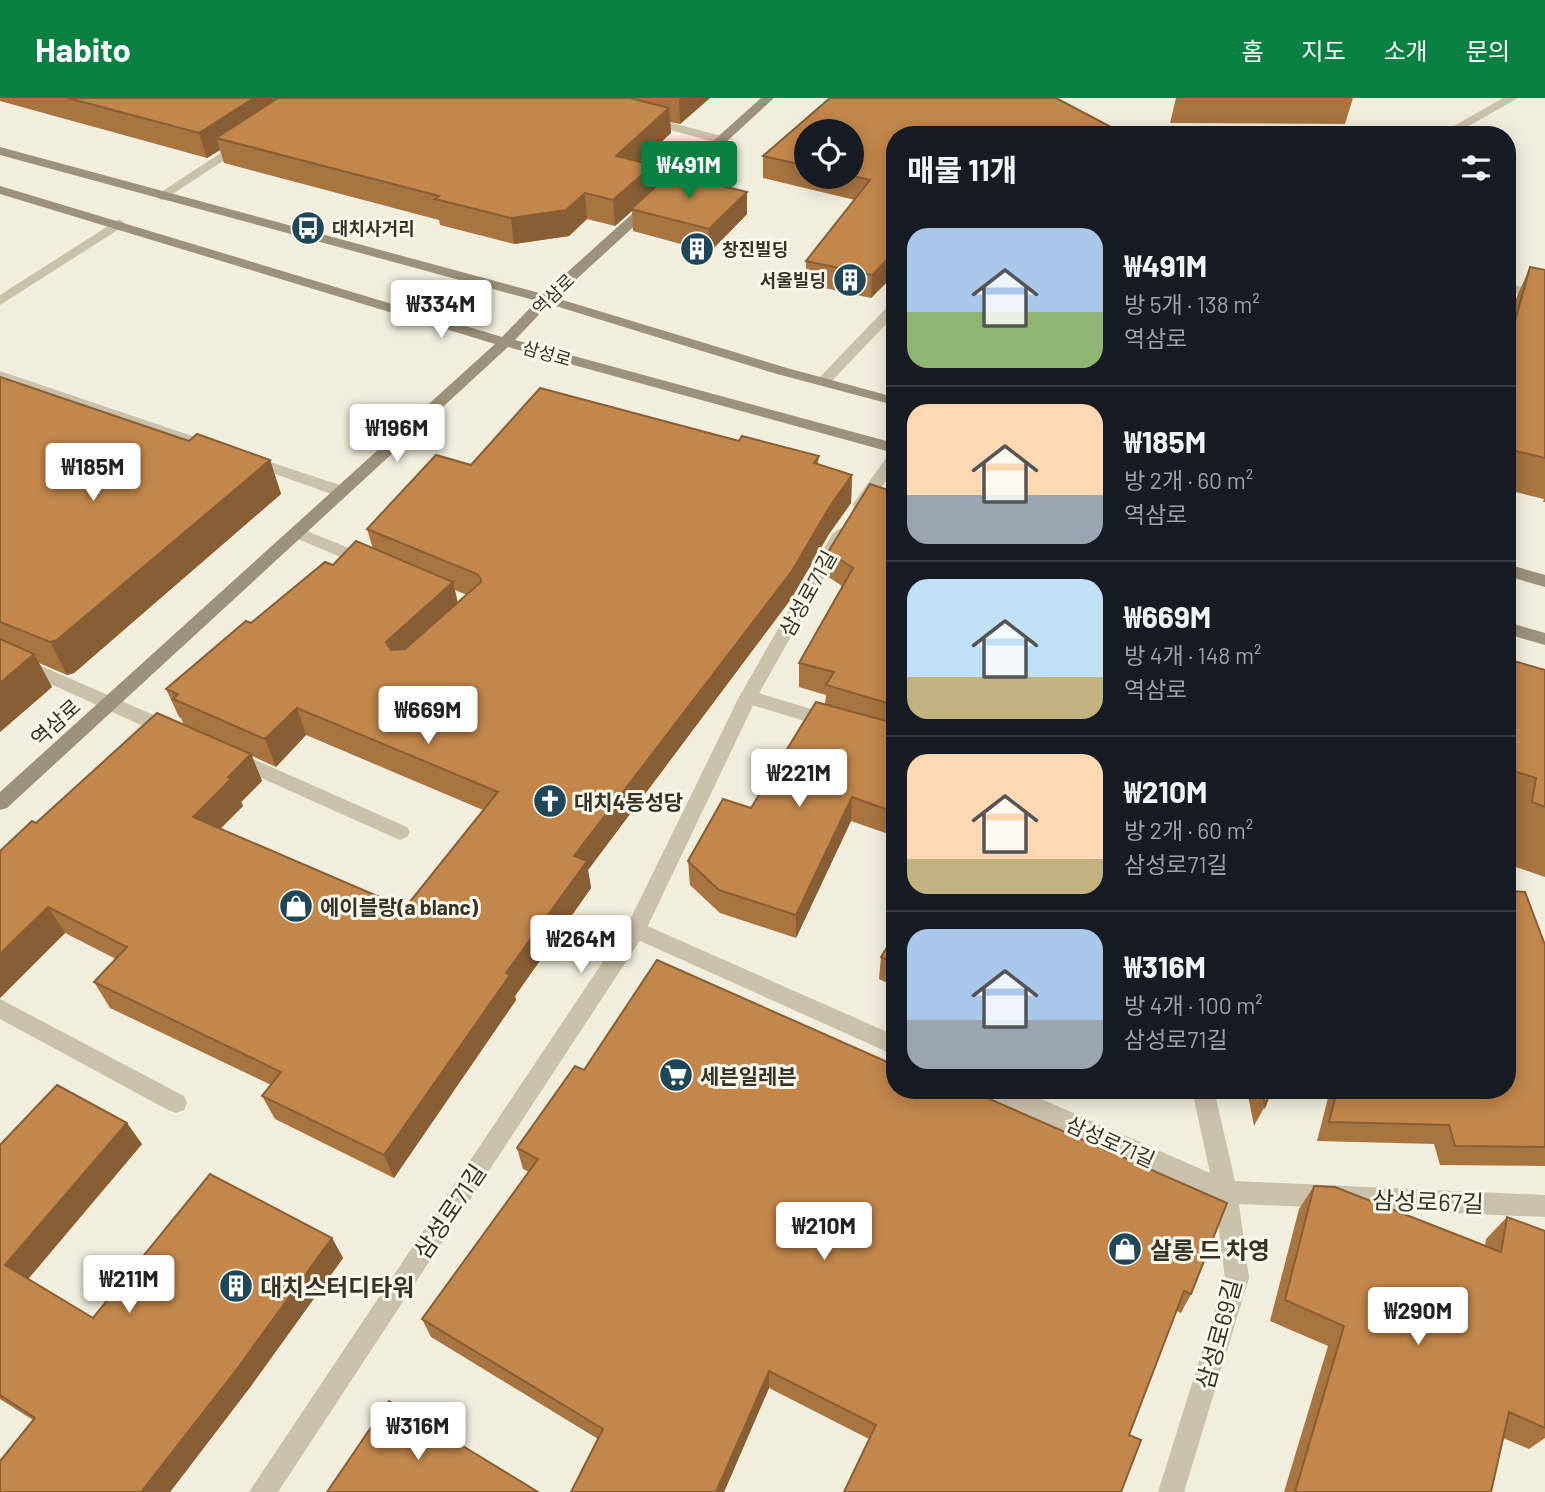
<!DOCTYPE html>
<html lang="ko">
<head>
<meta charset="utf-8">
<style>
	body { margin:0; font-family:Barlow,"Noto Sans KR",sans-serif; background:#242831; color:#f1f3f6; height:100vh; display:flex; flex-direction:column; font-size:26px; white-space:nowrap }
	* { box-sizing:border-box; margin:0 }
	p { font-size:23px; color:#9ea1a6 }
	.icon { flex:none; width:38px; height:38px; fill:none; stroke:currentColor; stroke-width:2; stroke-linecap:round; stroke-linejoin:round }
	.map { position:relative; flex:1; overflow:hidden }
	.side { position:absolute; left:886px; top:28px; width:630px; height:973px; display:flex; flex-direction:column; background:#171b24; border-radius:28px; box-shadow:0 4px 18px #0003 }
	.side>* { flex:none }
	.controls { position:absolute; left:794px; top:21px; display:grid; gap:14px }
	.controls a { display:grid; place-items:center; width:70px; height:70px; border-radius:50%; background:#171b24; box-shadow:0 4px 18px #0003; font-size:35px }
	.price { position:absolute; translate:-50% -60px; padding:0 16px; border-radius:7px; background:#fff; color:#222; font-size:23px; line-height:46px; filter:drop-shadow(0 2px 4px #0008) }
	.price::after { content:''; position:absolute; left:50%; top:42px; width:21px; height:16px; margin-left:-10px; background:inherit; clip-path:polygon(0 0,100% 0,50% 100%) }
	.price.active { background:#0b8043; color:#fff }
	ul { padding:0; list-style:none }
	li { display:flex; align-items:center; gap:21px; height:175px; padding:0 21px }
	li+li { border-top:2px solid #363941 }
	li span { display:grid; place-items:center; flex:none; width:196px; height:140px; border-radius:21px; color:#555 }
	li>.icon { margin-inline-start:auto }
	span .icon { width:84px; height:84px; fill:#fffc; stroke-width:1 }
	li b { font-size:30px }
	h2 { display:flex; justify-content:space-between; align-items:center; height:84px; padding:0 21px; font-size:30px }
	header { display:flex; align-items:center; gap:42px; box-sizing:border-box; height:98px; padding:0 35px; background:#0b8043; color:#fff }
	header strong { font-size:33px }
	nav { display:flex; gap:38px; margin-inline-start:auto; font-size:24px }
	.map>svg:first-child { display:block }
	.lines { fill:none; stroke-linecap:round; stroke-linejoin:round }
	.service { fill:#cac1aa; fill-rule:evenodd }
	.minor { fill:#cac1aa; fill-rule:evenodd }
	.secondary { fill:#9e917b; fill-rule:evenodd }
	.wall { fill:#a87440; fill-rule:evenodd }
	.shaded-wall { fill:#885e34 }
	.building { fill:#c3874b; stroke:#885e34; stroke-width:2 }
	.labels { text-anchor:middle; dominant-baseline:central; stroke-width:6; stroke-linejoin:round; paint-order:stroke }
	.far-poi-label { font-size:18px; font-weight:bold; fill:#38322a; stroke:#faf7eb; text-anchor:start }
	.far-street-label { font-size:18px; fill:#38322a; stroke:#faf7eb }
	.street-label { font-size:21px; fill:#38322a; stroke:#faf7eb }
	.poi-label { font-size:21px; font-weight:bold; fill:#38322a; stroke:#faf7eb; text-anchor:start }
	.near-street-label { font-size:24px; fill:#38322a; stroke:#faf7eb }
	.near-poi-label { font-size:24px; font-weight:bold; fill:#38322a; stroke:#faf7eb; text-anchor:start }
</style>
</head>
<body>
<header>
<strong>Habito</strong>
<nav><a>홈</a><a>지도</a><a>소개</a><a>문의</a></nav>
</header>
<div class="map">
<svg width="1545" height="1394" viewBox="0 0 1545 1394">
	<rect width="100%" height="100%" fill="#f2eede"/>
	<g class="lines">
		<!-- service -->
		<g class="service">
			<polygon points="645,18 726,39 728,42 722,46 641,24 639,22"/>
			<polygon points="242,41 248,45 246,48 165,101 161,102 155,98"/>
			<polygon points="894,206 894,218 828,287 818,287 816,284 818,281 889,207"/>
			<polygon points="0,273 219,347 222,350 219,353 209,353 0,282"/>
			<polygon points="249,357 346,389 348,393 340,398 334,397 244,365 241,362"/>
			<polygon points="297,429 376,461 378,465 376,469 364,469 291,438 289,434"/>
			<polygon points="0,550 179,628 181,633 179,638 165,638 0,563"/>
			<polygon points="748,592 838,619 840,624 838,629 831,631 742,604 739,599 742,594"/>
			<polygon points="235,653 407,729 410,734 407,739 400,742 393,739 228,665 226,660 228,655"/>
			<polygon points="636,823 894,937 894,957 629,838 626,832 629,826"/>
			<polygon points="0,901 184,998 187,1005 184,1012 176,1015 168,1012 0,921"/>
			<polygon points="985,992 1021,992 1210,1075 1192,992 1214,992 1235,1083 1545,1097 1545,1119 1239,1106 1249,1180 1184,1394 1158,1394 1225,1180 1215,1101 988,999"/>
		</g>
		<!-- minor -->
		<g class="minor">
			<polygon points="1503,0 1518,0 1453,37 1438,37"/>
			<polygon points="119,121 125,125 124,128 0,207 0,197"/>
			<polygon points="1507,185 1545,195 1545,203 1507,193"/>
			<polygon points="894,354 894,370 867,411 855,411 853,407 855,403 889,356"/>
			<polygon points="841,430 849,435 757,599 643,838 278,1394 249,1394 628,826 739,599 833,435"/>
		</g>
		<!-- secondary -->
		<g class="secondary">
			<polygon points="761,0 774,0 556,200 787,270 894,299 894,307 777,276 549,206 515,242 894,345 894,355 508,249 7,710 0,712 0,694 495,246 0,96 0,88 502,239 537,203 0,57 0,49 543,196"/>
			<polygon points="1507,466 1545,477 1545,489 1507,478"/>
			<polygon points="1507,524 1545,535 1545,547 1507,536"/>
		</g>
	</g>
	<!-- wall -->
	<g class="wall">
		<polygon points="0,0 710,0 680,26 670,24 671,35 639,64 654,90 747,94 747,116 710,154 633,133 632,113 615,128 587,121 569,138 514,146 440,127 439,122 224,65 220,52 207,60 0,3"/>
		<path d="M830,0H1056L1126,37H894V177L871,200L806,186V163L855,102L763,80V58ZM807,33H852V79H807Z"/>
		<polygon points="1176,0 1353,0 1345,26 1170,25"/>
		<polygon points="1530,169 1545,172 1545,404 1543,404 1544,401 1507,392 1507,232 1514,205"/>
		<polygon points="0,279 189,343 270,362 281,396 74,575 67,577 39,565 52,589 0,634"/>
		<path d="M739,343L819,358L818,366L852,377L851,405L829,436L791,501L588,772L591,790L515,898L516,902L394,1080L275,1021L262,998L271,987L110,910L94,884L116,861L65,835L0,900L36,725L184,627L181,620L179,619L166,591L251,525L333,467L373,451L367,431L471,367ZM455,492L467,497L458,505ZM306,637L483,712L405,810L220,731L243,708L241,704L262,683L252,658L276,669Z"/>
		<polygon points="894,394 894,738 851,723 796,840 720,815 690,787 688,763 751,710 825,606 826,597 799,589 799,565 842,488 827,478 828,454"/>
		<polygon points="1507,561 1545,572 1545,779 1507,766"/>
		<polygon points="894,838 894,888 879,881 881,859"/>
		<polygon points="1545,847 1545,1068 1440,1067 1434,1046 1317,1043 1330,992 1507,992"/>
		<polygon points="584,972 1191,1196 1181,1215 1177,1213 869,1341 769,1290 724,1394 571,1394 598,1341 431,1239 422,1221 529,1074 523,1071 517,1050"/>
		<polygon points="1247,992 1271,992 1265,1008 1254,1028"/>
		<polygon points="142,1046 28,1181 93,1220 332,1140 343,1160 251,1288 170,1394 0,1394 33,1322 0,1301 0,1047"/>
		<polygon points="1314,1088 1485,1148 1486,1141 1507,1119 1545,1133 1545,1340 1529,1351 1503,1340 1491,1394 1284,1394 1328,1248 1270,1223 1299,1111"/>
	</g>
	<!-- shaded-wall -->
	<g class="shaded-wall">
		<polygon points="254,0 297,0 216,40 220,52 207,60 199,35"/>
		<polygon points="681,0 710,0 680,26 679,2"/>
		<polygon points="669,10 671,35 618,83 616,58"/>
		<polygon points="653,67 654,92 631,111 632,113 615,128 613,102"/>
		<polygon points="747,94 747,116 710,154 709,131"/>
		<polygon points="585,95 587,121 569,138 514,146 511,120"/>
		<polygon points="894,155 894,177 871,200 872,177"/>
		<polygon points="270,362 281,396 74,575 67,577 50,544"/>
		<polygon points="852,377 851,405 829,436 791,501 588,772 591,790 515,898 516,902 394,1080 384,1057 506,875 574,758"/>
		<polygon points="453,484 459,512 394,571 386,544"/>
		<polygon points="34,556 52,589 0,634 0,585"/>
		<polygon points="297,610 306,637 276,669 265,641"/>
		<polygon points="251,656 262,683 241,704 243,708 205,746 193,719 228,679"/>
		<polygon points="852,699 851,723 796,840 796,817"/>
		<polygon points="48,809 65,835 0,900 0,856"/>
		<polygon points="127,1025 142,1046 24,1186 5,1167"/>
		<polygon points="332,1140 343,1160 251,1288 170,1394 141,1394"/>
		<polygon points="769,1273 769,1290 724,1394 716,1394"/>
	</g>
	<!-- building -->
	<g class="building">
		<polygon points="68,0 254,0 199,35"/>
		<polygon points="278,0 630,0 669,10 616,58 653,67 613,102 585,95 566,112 511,120 435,101 439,98 216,40"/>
		<polygon points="830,0 1056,0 1126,37 894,37 894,155 872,177 806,163 870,82 852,78 852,33 807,33 807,68 763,58"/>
		<polygon points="671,75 747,94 709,131 631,111"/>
		<polygon points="1530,169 1545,172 1545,360 1507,351 1507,252"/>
		<polygon points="0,279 189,343 197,336 270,362 57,542 50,544 0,524"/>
		<polygon points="540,290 739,343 742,338 819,358 814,365 852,377 830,408 792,473 574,758 587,763 506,875 510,877 384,1057 262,998 281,974 94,884 127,849 48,809 0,856 0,753 32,723 36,725 157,615 251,656 228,679 231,681 193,719 405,810 498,694 297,610 265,641 173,601 178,596 166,591 246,523 251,525 325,464 333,467 356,443 453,484 386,544 391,552 405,551 481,484 481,481 477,476 367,431 436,357 471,367"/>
		<polygon points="870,386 894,394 894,607 826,587 834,574 799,565 853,470 828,454"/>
		<polygon points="0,541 34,556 0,585"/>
		<polygon points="1507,561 1545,572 1545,709 1532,704 1536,680 1507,671"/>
		<polygon points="816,604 894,625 894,714 852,699 796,817 719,792 688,763 723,701 751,710"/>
		<polygon points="1507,793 1525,794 1545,847 1545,1049 1455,1048 1449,1027 1329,1024 1337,992 1507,992"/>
		<polygon points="894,838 894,865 881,859"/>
		<polygon points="657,862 894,967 894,992 969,992 1227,1105 1191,1196 1184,1193 1129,1337 1141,1342 1121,1394 844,1394 876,1327 769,1273 716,1394 571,1394 603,1331 422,1221 538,1061 517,1050 575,968 584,972"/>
		<polygon points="57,987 127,1025 5,1167 93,1220 210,1076 332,1140 237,1271 141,1394 0,1394 0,1363 35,1320 0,1297 0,1047"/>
		<polygon points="1262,992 1271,992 1265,1008"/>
		<polygon points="1314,1088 1335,1089 1501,1154 1507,1119 1545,1133 1545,1330 1509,1314 1491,1394 1295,1394 1344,1228 1285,1202"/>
		<polygon points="389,1303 538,1394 327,1394"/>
	</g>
	<!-- icons -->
	<defs>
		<g id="bus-disc" transform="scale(1.75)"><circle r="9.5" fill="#204659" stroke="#faf7eb"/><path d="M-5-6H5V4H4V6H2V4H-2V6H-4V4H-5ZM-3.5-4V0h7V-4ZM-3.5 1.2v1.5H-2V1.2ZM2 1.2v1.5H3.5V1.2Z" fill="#fff"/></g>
		<g id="building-disc" transform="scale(1.75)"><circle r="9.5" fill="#204659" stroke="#faf7eb"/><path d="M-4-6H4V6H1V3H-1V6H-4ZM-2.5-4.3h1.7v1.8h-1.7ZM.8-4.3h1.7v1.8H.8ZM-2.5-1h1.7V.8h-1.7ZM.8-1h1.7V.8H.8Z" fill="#fff"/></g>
		<g id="church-disc" transform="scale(1.75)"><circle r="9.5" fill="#204659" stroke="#faf7eb"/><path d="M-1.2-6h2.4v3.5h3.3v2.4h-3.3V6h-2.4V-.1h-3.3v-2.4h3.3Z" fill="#fff"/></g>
		<g id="shop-disc" transform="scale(1.75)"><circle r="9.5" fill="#204659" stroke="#faf7eb"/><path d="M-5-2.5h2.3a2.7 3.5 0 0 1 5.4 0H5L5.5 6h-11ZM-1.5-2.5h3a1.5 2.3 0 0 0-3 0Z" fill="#fff"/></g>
		<g id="supermarket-disc" transform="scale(1.75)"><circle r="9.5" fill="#204659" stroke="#faf7eb"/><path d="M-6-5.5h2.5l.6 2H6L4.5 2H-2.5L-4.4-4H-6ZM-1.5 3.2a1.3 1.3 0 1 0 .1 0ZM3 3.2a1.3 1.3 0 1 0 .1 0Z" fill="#fff"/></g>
	</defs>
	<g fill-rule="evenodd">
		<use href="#bus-disc" x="308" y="130"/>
		<use href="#building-disc" x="697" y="151"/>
		<use href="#building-disc" x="850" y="182"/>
		<use href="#church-disc" x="550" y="703"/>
		<use href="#shop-disc" x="296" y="808"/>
		<use href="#supermarket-disc" x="676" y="977"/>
		<use href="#shop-disc" x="1125" y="1151"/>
		<use href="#building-disc" x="236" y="1188"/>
	</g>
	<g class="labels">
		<!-- far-poi labels -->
		<g class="far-poi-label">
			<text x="332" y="130">대치사거리</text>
			<text x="722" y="151">창진빌딩</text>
			<text x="826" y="182" text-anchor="end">서울빌딩</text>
		</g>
		<!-- far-street labels -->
		<g class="far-street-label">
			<text transform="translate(553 196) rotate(-44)">역삼로</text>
			<text transform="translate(547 255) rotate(16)">삼성로</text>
		</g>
		<!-- street labels -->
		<g class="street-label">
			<text transform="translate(807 495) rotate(-61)">삼성로71길</text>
			<text transform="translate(55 624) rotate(-42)">역삼로</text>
			<text transform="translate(1111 1043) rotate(24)">삼성로71길</text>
		</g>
		<!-- poi labels -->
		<g class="poi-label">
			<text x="574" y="703">대치4동성당</text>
			<text x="320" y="808">에이블랑(a blanc)</text>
			<text x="700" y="977">세븐일레븐</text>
		</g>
		<!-- near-street labels -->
		<g class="near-street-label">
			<text transform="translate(1428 1103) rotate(2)">삼성로67길</text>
			<text transform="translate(449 1113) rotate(-56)">삼성로71길</text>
			<text transform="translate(1218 1236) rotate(-75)">삼성로69길</text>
		</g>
		<!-- near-poi labels -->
		<g class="near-poi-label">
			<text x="1150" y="1151">살롱 드 차영</text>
			<text x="260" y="1188">대치스터디타워</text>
		</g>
	</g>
</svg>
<div class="controls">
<a><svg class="icon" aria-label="locate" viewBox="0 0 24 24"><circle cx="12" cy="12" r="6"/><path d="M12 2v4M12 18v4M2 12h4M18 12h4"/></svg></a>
</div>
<b class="price active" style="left:689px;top:103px">₩491M</b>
<b class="price" style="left:441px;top:242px">₩334M</b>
<b class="price" style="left:397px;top:366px">₩196M</b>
<b class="price" style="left:93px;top:405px">₩185M</b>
<b class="price" style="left:428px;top:648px">₩669M</b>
<b class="price" style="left:799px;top:711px">₩221M</b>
<b class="price" style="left:581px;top:877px">₩264M</b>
<b class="price" style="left:824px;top:1164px">₩210M</b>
<b class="price" style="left:129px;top:1217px">₩211M</b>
<b class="price" style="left:1418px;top:1249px">₩290M</b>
<b class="price" style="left:418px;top:1364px">₩316M</b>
<section class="side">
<h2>매물 11개<svg class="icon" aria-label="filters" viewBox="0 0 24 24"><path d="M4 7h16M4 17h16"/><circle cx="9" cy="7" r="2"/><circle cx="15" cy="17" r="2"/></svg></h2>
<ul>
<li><span style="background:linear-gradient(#a9c7e8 60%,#8fb573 0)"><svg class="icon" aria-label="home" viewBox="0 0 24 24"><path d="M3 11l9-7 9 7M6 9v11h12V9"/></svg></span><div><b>₩491M</b><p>방 5개 · 138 m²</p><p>역삼로</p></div></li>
<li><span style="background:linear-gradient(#ffd9b3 65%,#9aa5b1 0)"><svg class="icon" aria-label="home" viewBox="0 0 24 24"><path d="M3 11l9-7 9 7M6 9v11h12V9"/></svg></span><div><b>₩185M</b><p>방 2개 · 60 m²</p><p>역삼로</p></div></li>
<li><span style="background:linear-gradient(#bfe0f5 70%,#c2b280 0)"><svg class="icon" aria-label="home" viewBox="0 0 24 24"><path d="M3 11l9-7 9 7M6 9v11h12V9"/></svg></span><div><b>₩669M</b><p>방 4개 · 148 m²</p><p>역삼로</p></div></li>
<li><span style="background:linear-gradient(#ffd9b3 75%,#c2b280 0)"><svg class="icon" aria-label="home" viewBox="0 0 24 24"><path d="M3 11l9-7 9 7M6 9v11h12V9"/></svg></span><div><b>₩210M</b><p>방 2개 · 60 m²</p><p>삼성로71길</p></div></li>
<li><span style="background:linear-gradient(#a9c7e8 65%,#9aa5b1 0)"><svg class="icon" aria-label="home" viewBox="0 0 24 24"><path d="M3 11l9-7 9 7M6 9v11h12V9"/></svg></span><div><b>₩316M</b><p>방 4개 · 100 m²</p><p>삼성로71길</p></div></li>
</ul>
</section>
</div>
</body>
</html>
